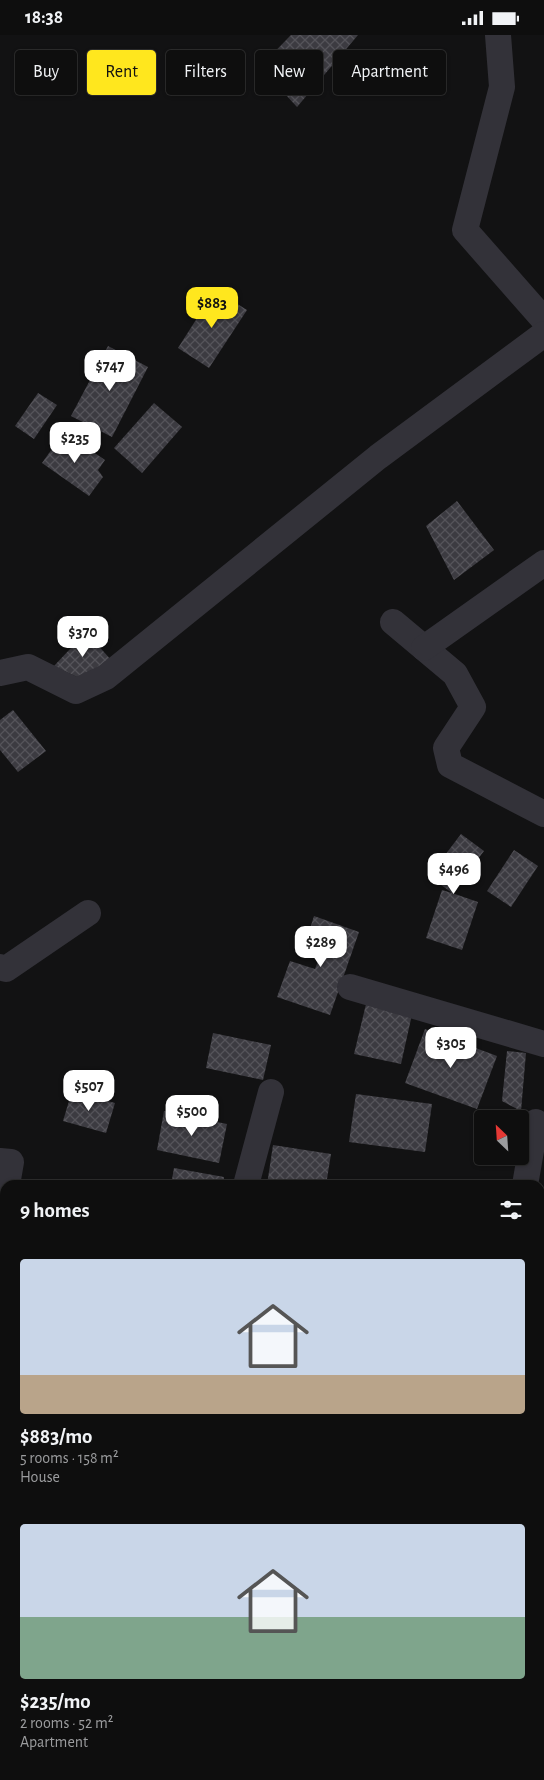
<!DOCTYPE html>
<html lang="en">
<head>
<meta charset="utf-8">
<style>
	body { margin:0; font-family:"Alegreya Sans",sans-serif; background:#1c1c1c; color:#f1f3f6; height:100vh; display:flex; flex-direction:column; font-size:19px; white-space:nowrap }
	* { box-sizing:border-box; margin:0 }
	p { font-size:16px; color:#9b9c9e }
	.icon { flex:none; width:28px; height:28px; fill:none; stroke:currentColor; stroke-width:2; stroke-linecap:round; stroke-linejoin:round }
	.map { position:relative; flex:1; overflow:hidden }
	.panel { position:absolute; left:0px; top:1145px; width:545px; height:600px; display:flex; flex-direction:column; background:#0e0e0e; border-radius:15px 15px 0 0; box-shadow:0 1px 4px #0004,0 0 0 1px #2e2e2e }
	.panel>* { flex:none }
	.hud { position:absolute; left:15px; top:15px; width:515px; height:45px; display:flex; gap:10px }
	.needle { width:32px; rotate:335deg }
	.tools { position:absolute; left:474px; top:1075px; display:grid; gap:10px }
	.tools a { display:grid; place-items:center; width:55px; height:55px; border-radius:5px; background:#0e0e0e; box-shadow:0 1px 4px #0004,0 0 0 1px #2e2e2e; font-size:25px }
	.price { position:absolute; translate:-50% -42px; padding:0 11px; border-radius:10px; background:#fff; color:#222; font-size:16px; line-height:32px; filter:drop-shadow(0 1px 2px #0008) }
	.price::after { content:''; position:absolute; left:50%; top:30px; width:15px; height:11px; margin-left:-8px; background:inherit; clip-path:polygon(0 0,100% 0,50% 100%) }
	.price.current { background:#ffe71e; color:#111 }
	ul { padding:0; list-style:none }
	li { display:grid; align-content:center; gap:10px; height:265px; padding:0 20px }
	li span { display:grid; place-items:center; height:155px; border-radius:5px; color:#555 }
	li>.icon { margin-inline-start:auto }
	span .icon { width:90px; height:90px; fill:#fffc; stroke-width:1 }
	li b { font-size:21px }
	h2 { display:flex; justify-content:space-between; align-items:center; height:60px; padding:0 20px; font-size:21px }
	.chip { padding:0 18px; border-radius:5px; background:#0e0e0e; box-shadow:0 1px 4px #0004,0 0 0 1px #2e2e2e; font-size:18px; line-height:45px }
	.chip.current { background:#ffe71e; color:#111 }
	.status { display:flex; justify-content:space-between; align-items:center; height:35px; padding:0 25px; background:#0e0e0e; direction:ltr }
	.status svg { height:14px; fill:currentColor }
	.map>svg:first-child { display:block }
	.building { fill:url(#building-cross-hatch) }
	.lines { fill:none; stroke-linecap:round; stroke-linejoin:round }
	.minor { stroke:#333239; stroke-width:26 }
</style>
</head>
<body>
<div class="status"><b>18:38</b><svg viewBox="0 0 49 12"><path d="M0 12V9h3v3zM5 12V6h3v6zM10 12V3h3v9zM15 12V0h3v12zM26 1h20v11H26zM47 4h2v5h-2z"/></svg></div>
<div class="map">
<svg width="544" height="1745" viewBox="0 0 544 1745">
	<defs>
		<pattern id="building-cross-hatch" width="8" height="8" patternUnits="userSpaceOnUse" patternTransform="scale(1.25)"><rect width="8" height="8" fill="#3c3b41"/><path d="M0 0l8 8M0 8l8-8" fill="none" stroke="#55545a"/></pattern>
	</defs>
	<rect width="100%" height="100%" fill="#121213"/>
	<!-- building -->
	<g class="building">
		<polygon points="291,0 358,0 297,72 260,32"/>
		<polygon points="215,255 247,275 209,333 178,313"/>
		<polygon points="108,311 148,332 112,402 71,381"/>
		<polygon points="38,358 57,370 34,404 15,391"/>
		<polygon points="154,368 182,392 142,438 114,413"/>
		<polygon points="64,397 105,425 98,435 103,442 89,461 42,428"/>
		<polygon points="457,466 494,515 454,545 426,491"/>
		<polygon points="86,597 112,626 79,643 54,631"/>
		<polygon points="13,675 46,716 18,737 0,715 0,685"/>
		<polygon points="461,799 484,816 452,858 478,867 462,915 426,903 442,855 452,858 429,841"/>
		<polygon points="514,815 538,831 511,872 487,856"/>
		<polygon points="314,881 359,897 330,980 277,962 290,926 315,934 324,910 307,903"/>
		<polygon points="367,965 413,975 401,1029 354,1019"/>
		<polygon points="425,994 497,1021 477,1074 405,1048"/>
		<polygon points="213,998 271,1010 263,1045 206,1033"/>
		<polygon points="507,1016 526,1018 521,1076 502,1066"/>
		<polygon points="72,1056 115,1068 106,1098 63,1086"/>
		<polygon points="356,1059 432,1069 425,1117 349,1107"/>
		<polygon points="164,1076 227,1089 219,1128 157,1115"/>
		<polygon points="273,1110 331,1119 326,1150 267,1150"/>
		<polygon points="174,1133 224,1142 223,1150 171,1150"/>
		<polygon points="540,1413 544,1414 544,1455 541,1470"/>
		<polygon points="5,1601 5,1648 0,1645 0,1613"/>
		<polygon points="540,1609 544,1610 544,1668 540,1667"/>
		<polygon points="4,1740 24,1740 30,1745 0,1745"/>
		<polygon points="148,1740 153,1745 143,1745"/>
		<polygon points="299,1740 391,1740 392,1741 388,1745 304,1745"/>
	</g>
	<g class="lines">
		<!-- minor -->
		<g class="minor">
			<polyline points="498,0 502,52 465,195 544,285"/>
			<polyline points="393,587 455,639 473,672 446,713 450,730 544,779"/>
			<polyline points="424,613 544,528"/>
			<polyline points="0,638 28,632 76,656 106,642 378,422 544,299"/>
			<polyline points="0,932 6,934 88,878"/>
			<polyline points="350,952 544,1009"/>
			<polyline points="0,1126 11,1127 7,1150"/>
			<polyline points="246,1150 271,1057"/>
			<polyline points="525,1150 536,1087"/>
			<polyline points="0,1197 5,1165"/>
			<polyline points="0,1272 5,1273"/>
			<polyline points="540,1386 544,1387"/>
		</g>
	</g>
</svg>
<div class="tools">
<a><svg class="needle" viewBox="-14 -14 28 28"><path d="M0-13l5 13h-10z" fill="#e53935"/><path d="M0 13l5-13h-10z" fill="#9b9c9e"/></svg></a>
</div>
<b class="price current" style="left:212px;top:294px">$883</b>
<b class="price" style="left:110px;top:357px">$747</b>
<b class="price" style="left:75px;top:429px">$235</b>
<b class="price" style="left:83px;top:623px">$370</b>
<b class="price" style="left:454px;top:860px">$496</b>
<b class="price" style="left:321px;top:933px">$289</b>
<b class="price" style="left:451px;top:1034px">$305</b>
<b class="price" style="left:89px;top:1077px">$507</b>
<b class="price" style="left:192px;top:1102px">$500</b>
<div class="hud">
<a class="chip">Buy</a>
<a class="chip current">Rent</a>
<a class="chip">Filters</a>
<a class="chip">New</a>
<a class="chip">Apartment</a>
</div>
<section class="panel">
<h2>9 homes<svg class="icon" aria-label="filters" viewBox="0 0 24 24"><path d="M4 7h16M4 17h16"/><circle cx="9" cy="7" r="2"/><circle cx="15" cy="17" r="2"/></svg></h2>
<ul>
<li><span style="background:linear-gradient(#c9d6e8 75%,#b9a48a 0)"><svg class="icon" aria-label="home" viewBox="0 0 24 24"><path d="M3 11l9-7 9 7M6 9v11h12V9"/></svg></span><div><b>$883/mo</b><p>5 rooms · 158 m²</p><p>House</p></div></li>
<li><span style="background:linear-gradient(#c9d6e8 60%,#7fa58c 0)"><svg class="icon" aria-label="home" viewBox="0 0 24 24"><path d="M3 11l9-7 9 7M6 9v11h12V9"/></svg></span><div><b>$235/mo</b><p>2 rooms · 52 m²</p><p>Apartment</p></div></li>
</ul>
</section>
</div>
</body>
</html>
